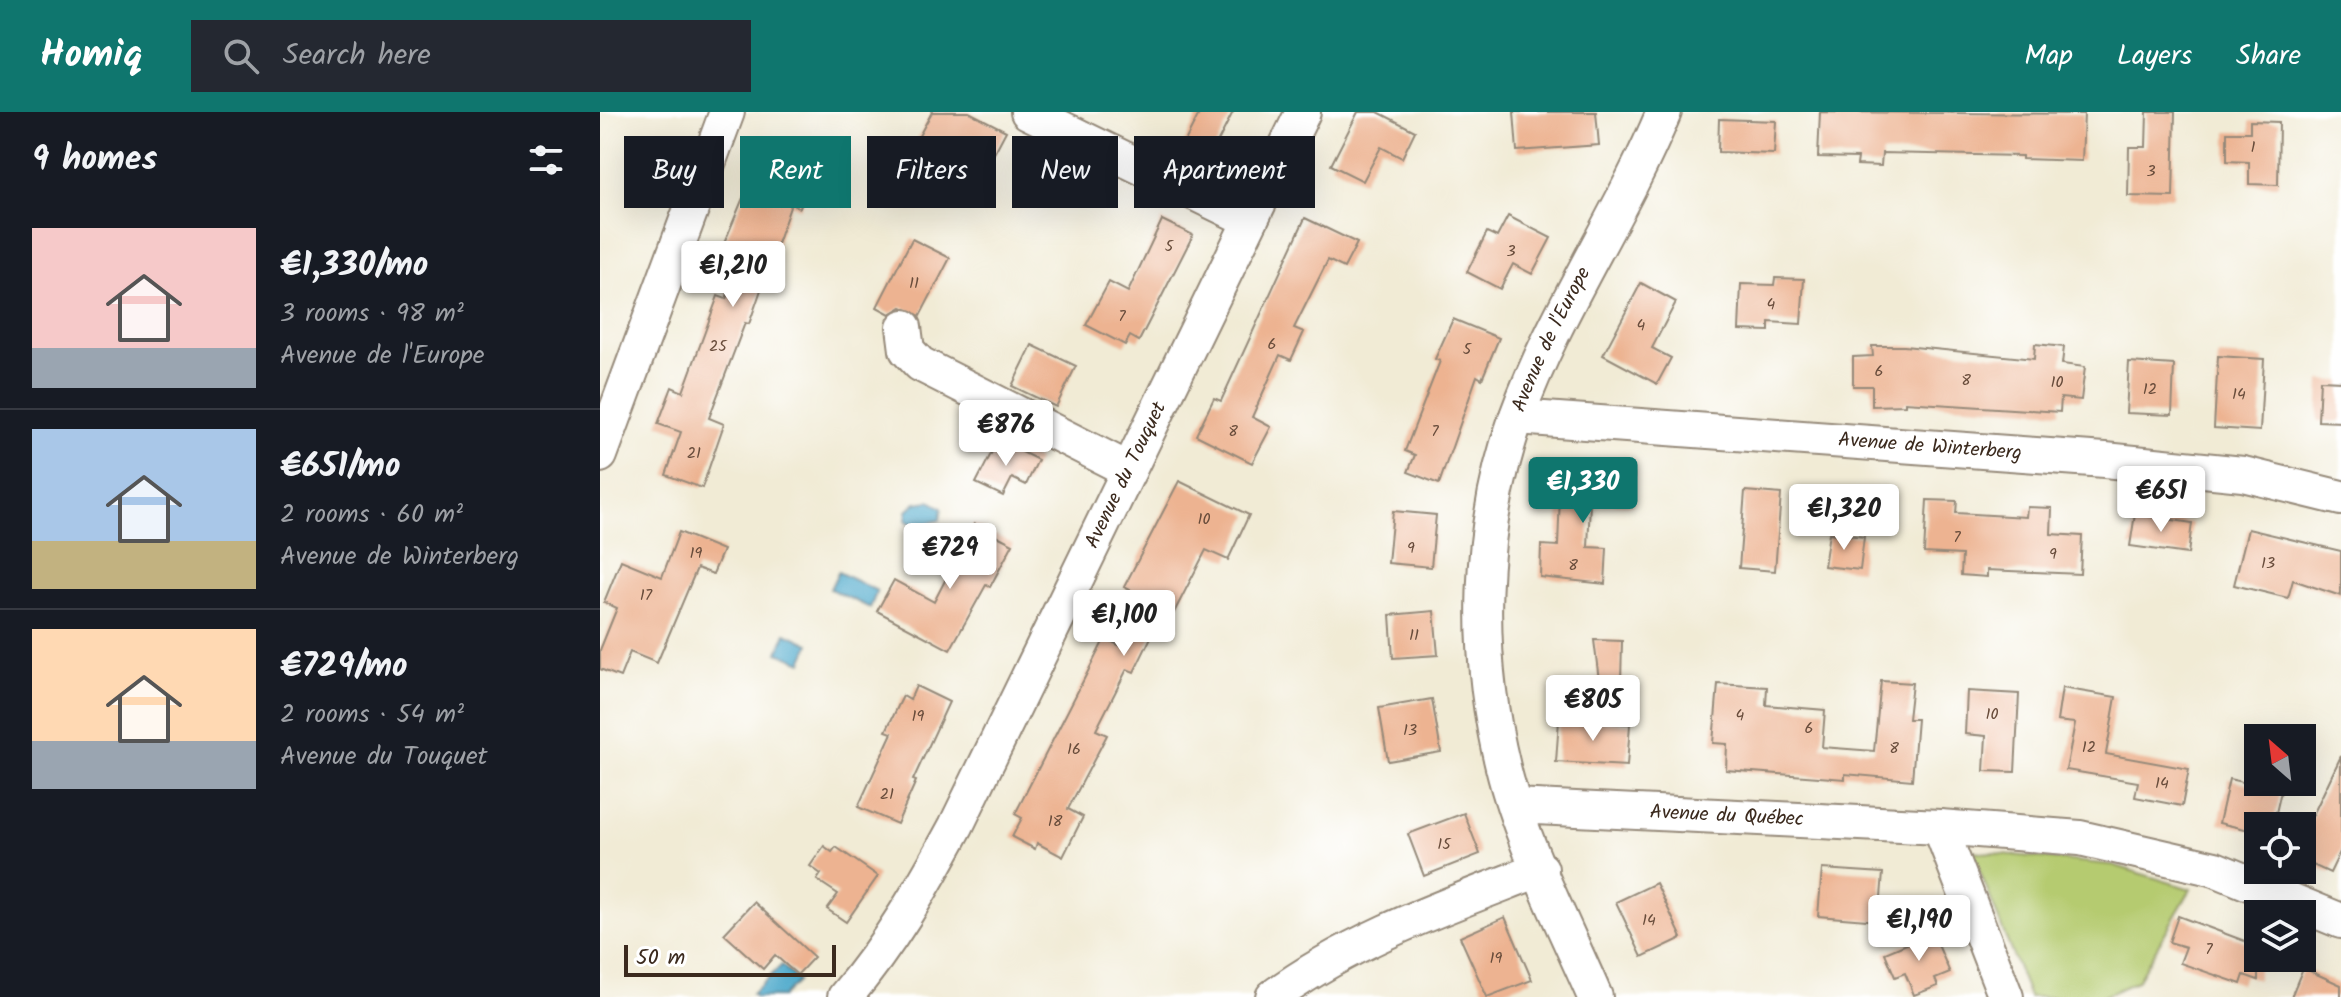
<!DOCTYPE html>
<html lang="en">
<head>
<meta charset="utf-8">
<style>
	body { margin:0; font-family:Kalam,sans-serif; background:#242831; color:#f1f3f6; height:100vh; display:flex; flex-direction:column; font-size:30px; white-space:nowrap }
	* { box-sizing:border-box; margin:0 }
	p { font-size:26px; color:#9ea1a6 }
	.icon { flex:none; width:44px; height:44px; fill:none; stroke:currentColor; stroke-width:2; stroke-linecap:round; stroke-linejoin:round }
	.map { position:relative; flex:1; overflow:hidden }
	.sheet { display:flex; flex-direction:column; background:#171b24; width:600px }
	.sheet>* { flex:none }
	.banner { position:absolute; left:24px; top:24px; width:760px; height:72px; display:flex; gap:16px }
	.needle { width:52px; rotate:332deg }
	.controls { position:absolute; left:1644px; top:612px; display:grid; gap:16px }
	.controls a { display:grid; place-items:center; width:72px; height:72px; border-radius:0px; background:#171b24; box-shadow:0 8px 32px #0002; font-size:40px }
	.scale { position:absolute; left:24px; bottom:20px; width:212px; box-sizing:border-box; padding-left:8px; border:4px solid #3b2a1e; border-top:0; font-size:22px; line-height:28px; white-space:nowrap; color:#3b2a1e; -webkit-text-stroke:6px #fff; paint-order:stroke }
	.price { position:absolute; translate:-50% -68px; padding:0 18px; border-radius:8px; background:#fff; color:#222; font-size:26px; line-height:52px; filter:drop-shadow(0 2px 4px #0008) }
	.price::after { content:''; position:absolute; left:50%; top:48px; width:24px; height:18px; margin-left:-12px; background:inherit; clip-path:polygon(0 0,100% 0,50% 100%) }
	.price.active { background:#0f766e; color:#fff }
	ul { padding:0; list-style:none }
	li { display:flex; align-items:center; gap:24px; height:200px; padding:0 32px }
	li+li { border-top:2px solid #363941 }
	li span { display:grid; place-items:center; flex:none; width:224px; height:160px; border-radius:0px; color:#555 }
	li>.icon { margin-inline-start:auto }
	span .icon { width:96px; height:96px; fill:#fffc; stroke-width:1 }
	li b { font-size:34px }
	h2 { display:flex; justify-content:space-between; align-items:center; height:96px; padding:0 32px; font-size:34px }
	.pill { padding:0 28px; border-radius:0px; background:#171b24; box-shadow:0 8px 32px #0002; font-size:28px; line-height:72px }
	.pill.active { background:#0f766e; color:#fff }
	header { display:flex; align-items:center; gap:48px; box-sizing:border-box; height:112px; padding:0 40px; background:#0f766e; color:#fff }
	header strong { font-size:38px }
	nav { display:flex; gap:44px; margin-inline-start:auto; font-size:28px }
	.search { width:560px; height:72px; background:#242831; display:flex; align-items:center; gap:20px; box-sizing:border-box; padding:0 28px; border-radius:0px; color:#9ea1a6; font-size:30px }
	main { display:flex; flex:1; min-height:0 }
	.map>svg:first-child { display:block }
	.green { fill:#b5cb6f; stroke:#787a46; stroke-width:2 }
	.water { fill:#4ca8ca; stroke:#446974; stroke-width:2 }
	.building { fill:#edb391 }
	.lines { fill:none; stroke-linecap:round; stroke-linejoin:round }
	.minor-casing { stroke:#968a7a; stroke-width:38 }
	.minor { stroke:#fff; stroke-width:34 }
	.labels { text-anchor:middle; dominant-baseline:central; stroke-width:6; stroke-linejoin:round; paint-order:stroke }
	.number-label { font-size:16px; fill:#684c3b }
	.street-label { font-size:20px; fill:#3b2a1e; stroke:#fff }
</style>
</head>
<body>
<header>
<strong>Homiq</strong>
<div class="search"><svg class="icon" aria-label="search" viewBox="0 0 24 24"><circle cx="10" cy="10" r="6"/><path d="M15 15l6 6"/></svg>Search here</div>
<nav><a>Map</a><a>Layers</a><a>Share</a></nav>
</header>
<main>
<section class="sheet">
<h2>9 homes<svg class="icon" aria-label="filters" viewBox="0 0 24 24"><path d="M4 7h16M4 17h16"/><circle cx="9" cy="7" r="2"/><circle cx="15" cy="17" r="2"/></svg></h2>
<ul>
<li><span style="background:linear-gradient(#f6c9c9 75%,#9aa5b1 0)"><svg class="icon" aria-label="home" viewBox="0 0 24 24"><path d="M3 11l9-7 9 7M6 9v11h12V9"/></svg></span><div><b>€1,330/mo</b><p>3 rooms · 98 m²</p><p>Avenue de l'Europe</p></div></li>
<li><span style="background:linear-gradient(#a9c7e8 70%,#c2b280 0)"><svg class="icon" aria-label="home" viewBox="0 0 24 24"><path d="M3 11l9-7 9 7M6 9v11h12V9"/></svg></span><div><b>€651/mo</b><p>2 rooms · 60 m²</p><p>Avenue de Winterberg</p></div></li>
<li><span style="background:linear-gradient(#ffd9b3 70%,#9aa5b1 0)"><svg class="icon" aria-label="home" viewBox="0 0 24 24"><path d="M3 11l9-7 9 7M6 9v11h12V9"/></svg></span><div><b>€729/mo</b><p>2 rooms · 54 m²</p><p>Avenue du Touquet</p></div></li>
</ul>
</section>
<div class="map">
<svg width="1741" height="885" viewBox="0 0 1741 885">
	<rect width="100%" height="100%" fill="#fff"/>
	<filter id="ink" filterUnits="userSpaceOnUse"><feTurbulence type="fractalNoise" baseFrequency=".0125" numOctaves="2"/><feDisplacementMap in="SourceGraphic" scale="16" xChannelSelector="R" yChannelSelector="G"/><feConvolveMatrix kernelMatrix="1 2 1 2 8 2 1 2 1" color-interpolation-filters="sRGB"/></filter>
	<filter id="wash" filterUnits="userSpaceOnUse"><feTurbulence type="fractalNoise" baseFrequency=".006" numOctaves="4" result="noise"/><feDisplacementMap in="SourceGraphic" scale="32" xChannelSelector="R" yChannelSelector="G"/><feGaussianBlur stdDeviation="1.8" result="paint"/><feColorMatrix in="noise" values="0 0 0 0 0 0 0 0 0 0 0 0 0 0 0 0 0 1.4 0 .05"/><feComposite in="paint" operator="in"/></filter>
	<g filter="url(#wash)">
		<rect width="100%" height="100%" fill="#f1ebd5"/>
		<!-- green -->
		<polygon class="green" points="1372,739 1513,753 1591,777 1537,869 1502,885 1429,885"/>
		<!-- water -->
		<g class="water">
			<polygon points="330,389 342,396 340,408 317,414 306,409 307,399 316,391"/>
			<polygon points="238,460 277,479 270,496 230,477"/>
			<polygon points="186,521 210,532 202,550 178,540"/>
			<polygon points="182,853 198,869 182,885 155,885 152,882"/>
		</g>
		<g id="blocks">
			<!-- building -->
			<g class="building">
				<polygon points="332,0 369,0 406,19 388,53 351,34 343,48 314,33"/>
				<polygon points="600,0 633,0 606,53 580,39"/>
				<polygon points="758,0 778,0 815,19 802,46 781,35 763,69 731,53"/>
				<polygon points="914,0 996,0 999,33 917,39"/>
				<polygon points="1220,0 1484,2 1482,49 1422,47 1422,44 1282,41 1281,54 1257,53 1258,46 1218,45"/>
				<polygon points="1547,0 1575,0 1573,85 1528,84 1529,35 1546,35"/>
				<polygon points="1119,7 1176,9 1174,42 1118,40"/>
				<polygon points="1650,9 1679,10 1678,73 1649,72 1649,50 1627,49 1627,20 1650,20"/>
				<polygon points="165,33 217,54 200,96 191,92 149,212 145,211 109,306 124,312 102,376 66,363 81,320 58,312 72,275 83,280 118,184 126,187 143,141 123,134"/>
				<polygon points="908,104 951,126 932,162 913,152 900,177 867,160 887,120 897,125"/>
				<polygon points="705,106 757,131 744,156 728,148 694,216 704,220 691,248 680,243 652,305 671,315 652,351 596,323 614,286 621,289"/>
				<polygon points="562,108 593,123 539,229 530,224 525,233 486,213 509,170 528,180"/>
				<polygon points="312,127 350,146 320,204 302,195 290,202 277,195"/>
				<polygon points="1175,166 1204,167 1201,212 1169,210 1169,219 1139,218 1141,172 1174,173"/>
				<polygon points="1041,171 1076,190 1052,236 1071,246 1057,272 1003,243"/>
				<polygon points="853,207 899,226 882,267 877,264 839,372 808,360 815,343 805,339 840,249 835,247"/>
				<polygon points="1435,232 1464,235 1462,252 1485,255 1481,288 1461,286 1460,300 1305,290 1305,293 1272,294 1272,274 1253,274 1253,245 1273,244 1272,234 1304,234 1434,247"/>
				<polygon points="432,233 476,254 456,295 412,274"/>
				<polygon points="1618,244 1664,247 1660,319 1614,316"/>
				<polygon points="1529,250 1574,253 1572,303 1526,301"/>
				<polygon points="1720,268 1741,269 1741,310 1718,309"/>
				<polygon points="398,328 438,348 426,373 412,366 403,384 376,371"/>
				<polygon points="961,358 1034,362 1032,393 990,391 988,435 1007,436 1005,472 940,465 941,433 958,434"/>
				<polygon points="579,369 649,403 628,448 606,438 565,518 557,513 534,560 527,557 496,618 507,623 468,697 483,705 463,745 437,731 435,737 412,725 422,706 415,702 505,526 520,534 544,485 524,475"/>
				<polygon points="1145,379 1181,382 1175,459 1139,456"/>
				<polygon points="1327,388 1357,389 1356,401 1426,405 1427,395 1452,396 1451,422 1482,424 1480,462 1387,458 1387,465 1361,463 1362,443 1324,441"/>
				<polygon points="793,399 836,403 831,455 788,451"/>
				<polygon points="1535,402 1592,411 1588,442 1530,434"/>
				<polygon points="374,412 413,432 390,475 386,473 350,538 277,499 294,468 334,490"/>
				<polygon points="1648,417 1741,439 1741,484 1693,468 1688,486 1634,473"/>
				<polygon points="79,420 123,438 113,462 97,456 57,551 30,540 20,565 0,557 0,538 17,496 4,490 21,448 62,465"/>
				<polygon points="1229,421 1264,425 1260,458 1224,454"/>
				<polygon points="834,499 838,543 793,546 790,503"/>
				<polygon points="994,528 1022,529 1021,569 999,568"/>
				<polygon points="1281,569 1312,571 1308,607 1317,607 1312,668 1245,662 1245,667 1126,658 1127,632 1113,631 1118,572 1167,575 1166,593 1225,598 1222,635 1274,639"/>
				<polygon points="316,574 349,590 313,668 316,669 297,712 258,695 292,621 286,619 303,584 310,588"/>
				<polygon points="1462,576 1516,585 1506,642 1589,657 1582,694 1535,685 1538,670 1466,658 1475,611 1457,609"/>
				<polygon points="1367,579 1419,582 1415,660 1384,659 1386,624 1365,622"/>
				<polygon points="832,587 841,640 788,649 779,596"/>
				<polygon points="959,608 1030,612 1027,654 956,650"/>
				<polygon points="1741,644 1741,738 1730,761 1702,748 1702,726"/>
				<polygon points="1629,667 1681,679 1673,714 1658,714 1658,720 1619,711"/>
				<polygon points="864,701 880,742 824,764 808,722"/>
				<polygon points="224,734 232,740 236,735 278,764 246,810 227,797 238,782 217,768 221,762 210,754"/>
				<polygon points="1222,757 1283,761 1279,809 1218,804"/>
				<polygon points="1056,771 1082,826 1042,845 1016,790"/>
				<polygon points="154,790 214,845 197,863 175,843 163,857 124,822"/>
				<polygon points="1578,804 1658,834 1658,868 1644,863 1641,872 1580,851 1586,835 1569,830"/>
				<polygon points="905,805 932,868 887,885 860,825"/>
				<polygon points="1333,821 1350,861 1335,867 1338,874 1314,883 1305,861 1295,865 1285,841"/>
				<polygon points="1703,856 1741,873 1741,885 1691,885"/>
			</g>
		</g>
	</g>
	<g filter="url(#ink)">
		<use href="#blocks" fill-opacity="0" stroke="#968a7a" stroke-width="2"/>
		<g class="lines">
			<!-- minor casing -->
			<g class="minor-casing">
				<g id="minor">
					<polyline points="428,0 650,108"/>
					<polyline points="304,215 307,238 320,252 529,358"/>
					<path id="s1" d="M917,305L1505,348L1643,362L1741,386"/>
					<polyline points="0,343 127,0"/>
					<path id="s2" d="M915,694L1340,715L1480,726L1615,757L1741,809"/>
					<polyline points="1340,715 1406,885"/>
					<path id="s3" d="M245,885C290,832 323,775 356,714L703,0"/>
					<path d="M673,885C753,826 849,793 941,757"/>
					<path id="s4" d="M995,885C964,813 921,730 903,655C875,541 877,416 917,304C955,199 1021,104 1064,0"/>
				</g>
			</g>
			<!-- minor -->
			<use href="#minor" class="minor"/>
		</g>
	</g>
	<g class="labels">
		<!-- number labels -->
		<g class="number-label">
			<text x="1653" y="35">1</text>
			<text x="1551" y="59">3</text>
			<text x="569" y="134">5</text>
			<text x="911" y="139">3</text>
			<text x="314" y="171">11</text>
			<text x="1171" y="192">4</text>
			<text x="522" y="204">7</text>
			<text x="1041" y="213">4</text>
			<text x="672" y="232">6</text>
			<text x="118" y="234">25</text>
			<text x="867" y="237">5</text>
			<text x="1279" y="259">6</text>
			<text x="1366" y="268">8</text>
			<text x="1457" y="270">10</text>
			<text x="1550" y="277">12</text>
			<text x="1639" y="282">14</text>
			<text x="633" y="319">8</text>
			<text x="835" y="319">7</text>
			<text x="94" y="341">21</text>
			<text x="604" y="407">10</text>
			<text x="1357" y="425">7</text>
			<text x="811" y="436">9</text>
			<text x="96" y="441">19</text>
			<text x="1453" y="442">9</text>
			<text x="1668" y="451">13</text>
			<text x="973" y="453">8</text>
			<text x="46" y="483">17</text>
			<text x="814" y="523">11</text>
			<text x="1392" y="602">10</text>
			<text x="1140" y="603">4</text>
			<text x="318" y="604">19</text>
			<text x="1209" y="616">6</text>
			<text x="810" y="618">13</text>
			<text x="1489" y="635">12</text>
			<text x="1294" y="636">8</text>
			<text x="474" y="637">16</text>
			<text x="1562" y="671">14</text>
			<text x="287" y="682">21</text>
			<text x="455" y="709">18</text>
			<text x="844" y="732">15</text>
			<text x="1049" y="808">14</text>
			<text x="1609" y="837">7</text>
			<text x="896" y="846">19</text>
		</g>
		<!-- street labels -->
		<g class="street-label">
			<text stroke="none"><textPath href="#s4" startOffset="688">Avenue de l'Europe</textPath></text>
			<text stroke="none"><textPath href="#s1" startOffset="414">Avenue de Winterberg</textPath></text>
			<text stroke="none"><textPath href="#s3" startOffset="594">Avenue du Touquet</textPath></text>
			<text stroke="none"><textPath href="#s2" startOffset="212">Avenue du Québec</textPath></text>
		</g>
	</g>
</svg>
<div class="controls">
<a><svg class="needle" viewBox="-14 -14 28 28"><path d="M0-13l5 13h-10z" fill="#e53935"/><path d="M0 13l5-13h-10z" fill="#9ea1a6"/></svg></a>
<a><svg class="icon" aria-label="locate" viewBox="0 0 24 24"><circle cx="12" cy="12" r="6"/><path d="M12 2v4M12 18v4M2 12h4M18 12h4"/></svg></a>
<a><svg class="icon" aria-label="layers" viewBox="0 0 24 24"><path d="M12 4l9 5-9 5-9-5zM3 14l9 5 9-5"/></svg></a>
</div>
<div class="scale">50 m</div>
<b class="price" style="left:133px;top:197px">€1,210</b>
<b class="price" style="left:406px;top:356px">€876</b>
<b class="price active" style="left:983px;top:413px">€1,330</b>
<b class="price" style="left:1561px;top:422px">€651</b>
<b class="price" style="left:1244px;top:440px">€1,320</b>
<b class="price" style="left:350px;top:479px">€729</b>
<b class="price" style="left:524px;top:546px">€1,100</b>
<b class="price" style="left:993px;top:631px">€805</b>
<b class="price" style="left:1319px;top:851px">€1,190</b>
<div class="banner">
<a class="pill">Buy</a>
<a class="pill active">Rent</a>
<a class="pill">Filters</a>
<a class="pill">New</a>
<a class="pill">Apartment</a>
</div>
</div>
</main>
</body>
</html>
